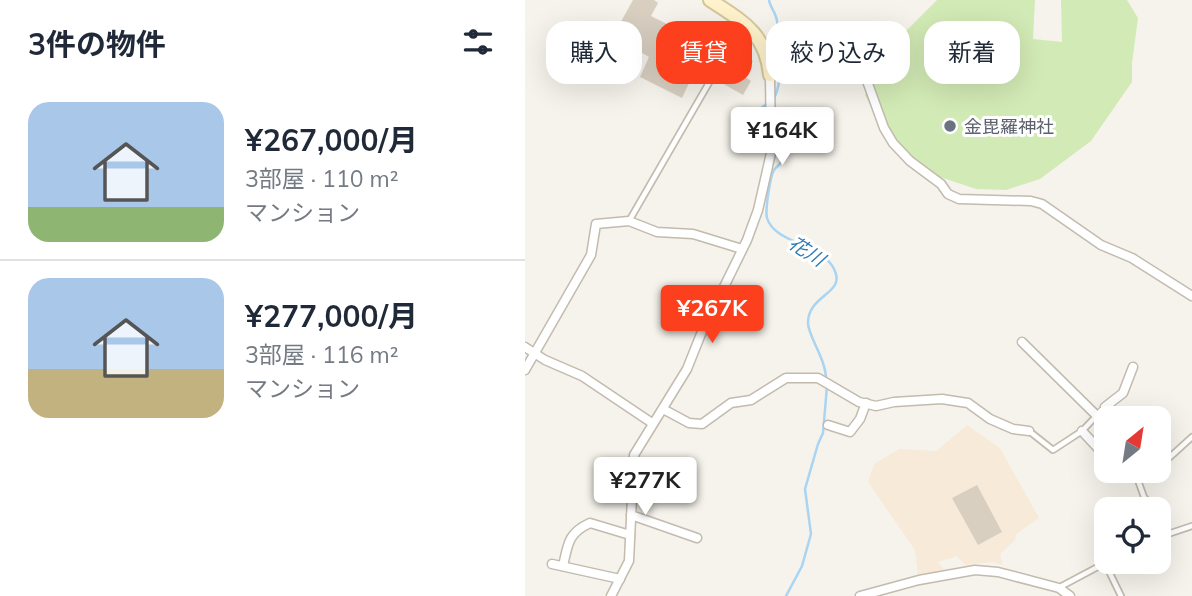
<!DOCTYPE html>
<html lang="ja">
<head>
<meta charset="utf-8">
<style>
	body { margin:0; font-family:Mulish,"Noto Sans JP",sans-serif; background:#f2f2f3; color:#1f2937; height:100vh; display:flex; flex-direction:column; font-size:26px; white-space:nowrap }
	* { box-sizing:border-box; margin:0 }
	p { font-size:23px; color:#747a83 }
	.icon { flex:none; width:38px; height:38px; fill:none; stroke:currentColor; stroke-width:2; stroke-linecap:round; stroke-linejoin:round }
	.map { position:relative; flex:1; overflow:hidden }
	.side { display:flex; flex-direction:column; background:#fff; width:525px }
	.side>* { flex:none }
	.top-card { position:absolute; left:21px; top:21px; width:541px; height:63px; display:flex; gap:14px }
	.needle { width:46px; rotate:30deg }
	.fabs { position:absolute; left:569px; top:406px; display:grid; gap:14px }
	.fabs a { display:grid; place-items:center; width:77px; height:77px; border-radius:14px; background:#fff; box-shadow:0 7px 28px #0002; font-size:35px }
	.price { position:absolute; translate:-50% -60px; padding:0 16px; border-radius:7px; background:#fff; color:#222; font-size:23px; line-height:46px; filter:drop-shadow(0 2px 4px #0008) }
	.price::after { content:''; position:absolute; left:50%; top:42px; width:21px; height:16px; margin-left:-10px; background:inherit; clip-path:polygon(0 0,100% 0,50% 100%) }
	.price.selected { background:#fc3f1d; color:#fff }
	ul { padding:0; list-style:none }
	li { display:flex; align-items:center; gap:21px; height:175px; padding:0 28px }
	li+li { border-top:2px solid #e0e1e3 }
	li span { display:grid; place-items:center; flex:none; width:196px; height:140px; border-radius:21px; color:#555 }
	li>.icon { margin-inline-start:auto }
	span .icon { width:84px; height:84px; fill:#fffc; stroke-width:1 }
	li b { font-size:30px }
	h2 { display:flex; justify-content:space-between; align-items:center; height:84px; padding:0 28px; font-size:30px }
	.tag { padding:0 24px; border-radius:21px; background:#fff; box-shadow:0 7px 28px #0002; font-size:24px; line-height:63px }
	.tag.selected { background:#fc3f1d; color:#fff }
	main { display:flex; flex:1; min-height:0 }
	.map>svg:first-child { display:block }
	.commercial { fill:#f7ead8 }
	.green { fill:#d2eab5 }
	.lines { fill:none; stroke-linecap:round; stroke-linejoin:round }
	.stream { stroke:#a9d4f2; stroke-width:2.5 }
	.building { fill:#d8cfc1 }
	.lane-casing { stroke:#c2bbae; stroke-width:8 }
	.street-casing { stroke:#c2bbae; stroke-width:11 }
	.secondary-casing { stroke:#d6c79b; stroke-width:16 }
	.lane { stroke:#fff; stroke-width:4.5 }
	.street { stroke:#fff; stroke-width:8 }
	.secondary { stroke:#fff3cd; stroke-width:12 }
	.worship-dot { fill:#6b7280; stroke:#fff; stroke-width:2.5 }
	.labels { text-anchor:middle; dominant-baseline:central; stroke-width:6; stroke-linejoin:round; paint-order:stroke }
	.worship-label { font-size:18px; fill:#5b616d; stroke:#fff; text-anchor:start }
	.water-label { font-size:19px; font-style:italic; fill:#2e7ab2; stroke:#fff }
</style>
</head>
<body>
<main>
<section class="side">
<h2>3件の物件<svg class="icon" aria-label="filters" viewBox="0 0 24 24"><path d="M4 7h16M4 17h16"/><circle cx="9" cy="7" r="2"/><circle cx="15" cy="17" r="2"/></svg></h2>
<ul>
<li><span style="background:linear-gradient(#a9c7e8 75%,#8fb573 0)"><svg class="icon" aria-label="home" viewBox="0 0 24 24"><path d="M3 11l9-7 9 7M6 9v11h12V9"/></svg></span><div><b>¥267,000/月</b><p>3部屋 · 110 m²</p><p>マンション</p></div></li>
<li><span style="background:linear-gradient(#a9c7e8 65%,#c2b280 0)"><svg class="icon" aria-label="home" viewBox="0 0 24 24"><path d="M3 11l9-7 9 7M6 9v11h12V9"/></svg></span><div><b>¥277,000/月</b><p>3部屋 · 116 m²</p><p>マンション</p></div></li>
</ul>
</section>
<div class="map">
<svg width="667" height="596" viewBox="0 0 667 596">
	<rect width="100%" height="100%" fill="#f6f3ec"/>
	<!-- commercial -->
	<polygon class="commercial" points="442,425 475,448 514,518 491,534 490,540 475,554 478,565 468,562 440,565 432,556 413,562 419,570 393,574 390,550 343,482 349,464 374,449 411,451"/>
	<!-- green -->
	<polygon class="green" points="412,0 510,0 508,39 537,42 536,0 602,0 613,18 607,63 607,82 566,141 515,179 481,190 451,189 406,174 368,148 340,95 364,48"/>
	<g class="lines">
		<!-- stream -->
		<g class="stream">
			<path d="M244,0C245,7 251,13 252,21C256,39 258,83 249,98"/>
			<path d="M244,102C227,115 226,115 231,135L253,146C254,150 258,157 256,162C255,165 251,167 249,170C245,177 240,210 242,218C250,244 296,243 309,269C322,294 283,294 283,323C283,336 301,359 301,379"/>
			<polyline points="261,596 277,566 286,534 280,489 293,444 298,433 302,386"/>
		</g>
	</g>
	<!-- building -->
	<g class="building">
		<polygon points="108,0 129,0 133,3 126,16 160,33 155,43 186,59 175,83 166,79 157,98 115,77 124,57 88,36"/>
		<polygon points="217,55 228,61 220,77 226,81 218,95 195,82 204,68 209,71"/>
		<polygon points="452,485 477,532 453,545 427,498"/>
	</g>
	<g class="lines">
		<!-- lane casing -->
		<g class="lane-casing">
			<g id="lane">
				<polyline points="104,221 218,24"/>
				<polyline points="504,431 528,450 557,431 580,407 591,418"/>
				<polyline points="634,462 645,457 667,437"/>
				<polyline points="611,475 619,497 629,509"/>
				<polyline points="634,515 640,523 642,532"/>
				<polyline points="634,537 667,526"/>
				<polyline points="580,563 596,596"/>
				<polyline points="535,587 582,562"/>
			</g>
		</g>
		<!-- street casing -->
		<g class="street-casing">
			<g id="street">
				<polyline points="239,45 256,45 276,58 307,61 332,70 342,81 359,128 368,143 385,161 416,184 423,194 434,199 506,201 517,204 576,245 607,258 667,296"/>
				<polyline points="497,342 571,415"/>
				<polyline points="0,347 20,360 57,376 127,423"/>
				<polyline points="0,370 66,255 71,224 104,221 132,232 168,234 217,249"/>
				<polyline points="580,407 598,393 608,367"/>
				<polyline points="138,409 164,423 177,424 206,403 226,400 261,378 293,378 334,402 351,406 369,402 417,399 436,402 443,403 465,419 488,429 504,431"/>
				<polyline points="303,425 325,432 335,419 341,403"/>
				<polyline points="557,431 581,457"/>
				<polyline points="595,471 599,474 608,476 615,471"/>
				<polyline points="106,515 172,538"/>
				<polyline points="27,564 95,579"/>
				<path d="M38,566C43,544 43,533 65,523L105,535"/>
				<polyline points="86,596 104,561 109,455 162,369 176,334 222,240 233,210 246,153 245,75"/>
				<polyline points="335,596 394,580 450,570 473,572 534,588 545,596"/>
			</g>
		</g>
		<!-- secondary casing -->
		<g class="secondary-casing">
			<path id="secondary" d="M185,0C217,21 241,33 245,75"/>
		</g>
		<!-- lane -->
		<use href="#lane" class="lane"/>
		<!-- street -->
		<use href="#street" class="street"/>
		<!-- secondary -->
		<use href="#secondary" class="secondary"/>
	</g>
	<!-- markers -->
	<circle class="worship-dot" cx="425" cy="126" r="7"/>
	<g class="labels">
		<!-- worship labels -->
		<g class="worship-label">
			<text x="439" y="126">金毘羅神社</text>
		</g>
		<!-- water labels -->
		<g class="water-label">
			<text transform="translate(282 251) rotate(33)">花川</text>
		</g>
	</g>
</svg>
<div class="fabs">
<a><svg class="needle" viewBox="-14 -14 28 28"><path d="M0-13l5 13h-10z" fill="#e53935"/><path d="M0 13l5-13h-10z" fill="#747a83"/></svg></a>
<a><svg class="icon" aria-label="locate" viewBox="0 0 24 24"><circle cx="12" cy="12" r="6"/><path d="M12 2v4M12 18v4M2 12h4M18 12h4"/></svg></a>
</div>
<b class="price" style="left:257px;top:167px">¥164K</b>
<b class="price selected" style="left:187px;top:345px">¥267K</b>
<b class="price" style="left:120px;top:517px">¥277K</b>
<div class="top-card">
<a class="tag">購入</a>
<a class="tag selected">賃貸</a>
<a class="tag">絞り込み</a>
<a class="tag">新着</a>
</div>
</div>
</main>
</body>
</html>
